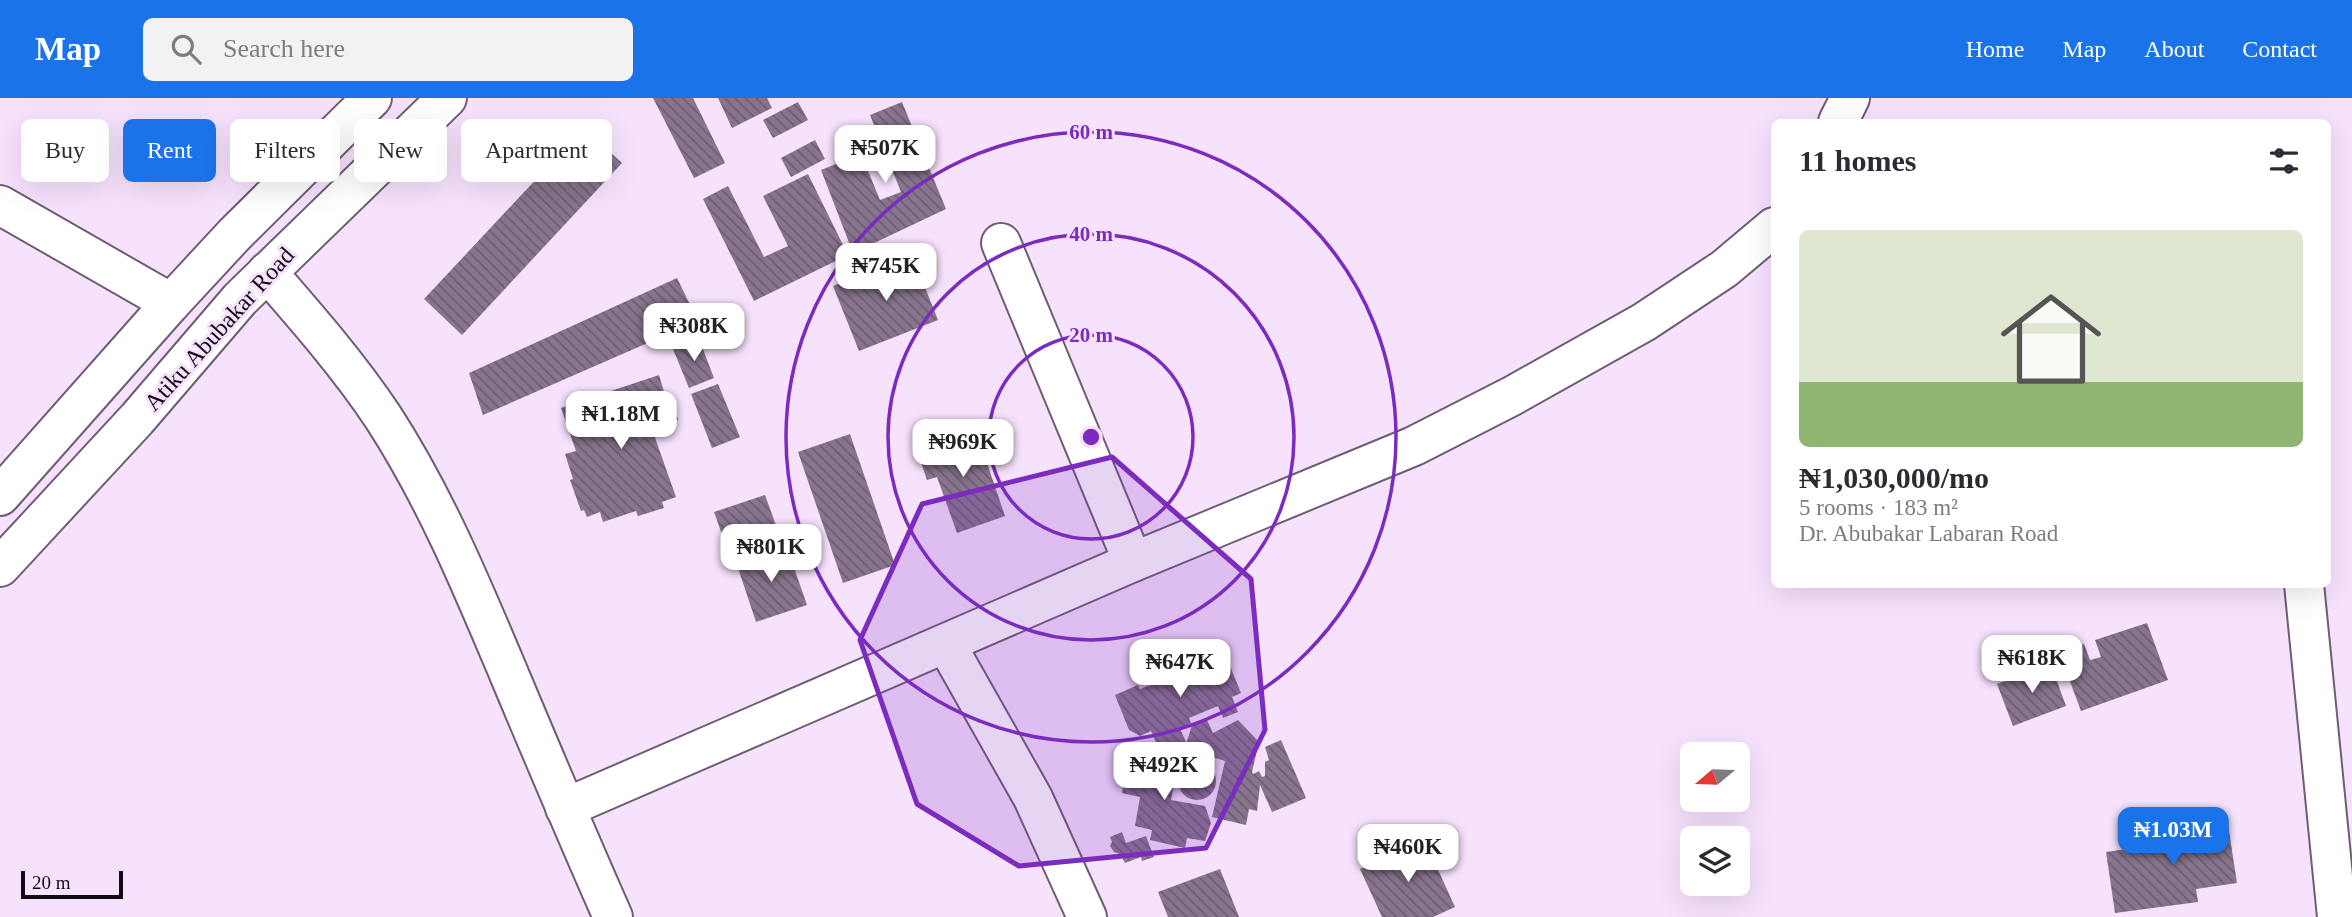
<!DOCTYPE html>
<html lang="en">
<head>
<meta charset="utf-8">
<style>
	body { margin:0; font-family:Georgia,serif; background:#f2f2f3; color:#2b2b33; height:100vh; display:flex; flex-direction:column; font-size:26px; white-space:nowrap }
	* { box-sizing:border-box; margin:0 }
	p { font-size:23px; color:#7c7c81 }
	.icon { flex:none; width:38px; height:38px; fill:none; stroke:currentColor; stroke-width:2; stroke-linecap:round; stroke-linejoin:round }
	.map { position:relative; flex:1; overflow:hidden }
	.side { position:absolute; left:1771px; top:21px; width:560px; height:469px; display:flex; flex-direction:column; background:#fff; border-radius:10px; box-shadow:0 7px 28px #0002 }
	.side>* { flex:none }
	.banner { position:absolute; left:21px; top:21px; width:665px; height:63px; display:flex; gap:14px }
	.needle { width:46px; rotate:251deg }
	.buttons { position:absolute; left:1680px; top:644px; display:grid; gap:14px }
	.buttons a { display:grid; place-items:center; width:70px; height:70px; border-radius:10px; background:#fff; box-shadow:0 7px 28px #0002; font-size:35px }
	.scale { position:absolute; left:21px; bottom:18px; width:102px; box-sizing:border-box; padding-left:7px; border:4px solid #110a13; border-top:0; font-size:19px; line-height:24px; white-space:nowrap; color:#110a13; -webkit-text-stroke:5px #f7e2fd; paint-order:stroke }
	.price { position:absolute; translate:-50% -60px; padding:0 16px; border-radius:14px; background:#fff; color:#222; font-size:23px; line-height:46px; filter:drop-shadow(0 2px 4px #0008) }
	.price::after { content:''; position:absolute; left:50%; top:42px; width:21px; height:16px; margin-left:-10px; background:inherit; clip-path:polygon(0 0,100% 0,50% 100%) }
	.price.selected { background:#1a73e8; color:#fff }
	ul { padding:0; list-style:none }
	li { display:grid; align-content:center; gap:14px; height:371px; padding:0 28px }
	li span { display:grid; place-items:center; height:217px; border-radius:10px; color:#555 }
	li>.icon { margin-inline-start:auto }
	span .icon { width:126px; height:126px; fill:#fffc; stroke-width:1 }
	li b { font-size:30px }
	h2 { display:flex; justify-content:space-between; align-items:center; height:84px; padding:0 28px; font-size:30px }
	.tag { padding:0 24px; border-radius:10px; background:#fff; box-shadow:0 7px 28px #0002; font-size:24px; line-height:63px }
	.tag.selected { background:#1a73e8; color:#fff }
	header { display:flex; align-items:center; gap:42px; box-sizing:border-box; height:98px; padding:0 35px; background:#1a73e8; color:#fff }
	header strong { font-size:33px }
	nav { display:flex; gap:38px; margin-inline-start:auto; font-size:24px }
	.search { width:490px; height:63px; background:#f2f2f3; display:flex; align-items:center; gap:18px; box-sizing:border-box; padding:0 24px; border-radius:10px; color:#7c7c81; font-size:26px }
	.map>svg:first-child { display:block }
	.building { fill:url(#building-back-hatch) }
	.lines { fill:none; stroke-linecap:round; stroke-linejoin:round }
	.minor-casing { stroke:#6f5d74; stroke-width:42 }
	.minor { stroke:#fff; stroke-width:38 }
	.marked { fill:#7b2cbf; fill-opacity:0.2; stroke:#7b2cbf; stroke-width:5; stroke-linejoin:round }
	.ring { fill:none; stroke:#7b2cbf; stroke-width:3.5 }
	.labels { text-anchor:middle; dominant-baseline:central; stroke-width:6; stroke-linejoin:round; paint-order:stroke }
	.street-label { font-size:24px; fill:#110a13; stroke:#f7e2fd }
	.centre { fill:#7b2cbf; stroke:#f7e2fd; stroke-width:3.5 }
	.ring-label { font-size:21px; text-anchor:middle; font-weight:bold; fill:#7b2cbf; stroke:#f7e2fd; stroke-width:6; stroke-linejoin:round; paint-order:stroke }
</style>
</head>
<body>
<header>
<strong>Map</strong>
<div class="search"><svg class="icon" aria-label="search" viewBox="0 0 24 24"><circle cx="10" cy="10" r="6"/><path d="M15 15l6 6"/></svg>Search here</div>
<nav><a>Home</a><a>Map</a><a>About</a><a>Contact</a></nav>
</header>
<div class="map">
<svg width="2352" height="819" viewBox="0 0 2352 819">
	<defs>
		<pattern id="building-back-hatch" width="6" height="6" patternUnits="userSpaceOnUse" patternTransform="scale(1.75)"><rect width="6" height="6" fill="#87748d"/><path d="M-1 5l2 2M0 0l6 6M5-1l2 2" fill="none" stroke="#6d5d72"/></pattern>
	</defs>
	<rect width="100%" height="100%" fill="#f7e2fd"/>
	<!-- building -->
	<g class="building">
		<polygon points="653,0 693,0 725,65 694,80"/>
		<polygon points="718,0 767,0 772,10 732,30"/>
		<polygon points="798,4 808,22 773,40 763,22"/>
		<polygon points="902,4 946,111 853,155 821,72 861,56 880,102 901,94 870,17"/>
		<polygon points="584,30 622,65 462,237 424,201"/>
		<polygon points="815,42 825,61 791,79 781,60"/>
		<polygon points="808,76 848,157 754,203 703,101 728,88 764,159 788,148 763,98"/>
		<polygon points="912,157 938,222 859,253 833,188"/>
		<polygon points="677,180 698,223 483,317 469,275"/>
		<polygon points="699,241 714,280 689,290 673,251"/>
		<polygon points="659,277 665,297 669,295 678,322 673,323 674,326 653,334 676,399 662,404 664,410 638,418 636,413 603,424 600,414 587,419 584,412 581,413 570,382 573,381 565,356 576,353 561,310 590,300 600,329 606,327 596,298"/>
		<polygon points="718,286 740,339 712,350 691,296"/>
		<polygon points="975,330 1005,418 957,435 937,379 927,382 916,350"/>
		<polygon points="850,336 895,467 843,485 798,354"/>
		<polygon points="765,397 781,441 730,459 714,414"/>
		<polygon points="786,447 807,507 756,524 736,464"/>
		<polygon points="2147,525 2168,582 2081,613 2059,554 2084,546 2090,562 2101,559 2095,542"/>
		<polygon points="1223,551 1241,595 1232,599 1238,614 1223,620 1218,608 1189,620 1191,625 1180,631 1186,644 1161,655 1151,633 1140,638 1129,632 1115,597 1138,587 1140,591 1151,587 1149,583"/>
		<polygon points="2051,567 2066,608 2013,628 1997,586"/>
		<polygon points="1206,620 1213,635 1238,622 1259,644 1252,674 1253,676 1259,673 1262,679 1265,678 1265,664 1269,662 1265,649 1281,642 1306,700 1272,714 1260,687 1257,713 1249,711 1246,727 1212,719 1225,663 1185,650 1192,627"/>
		<polygon points="1150,650 1156,662 1177,656 1179,662 1171,702 1205,708 1211,725 1205,743 1187,740 1185,750 1150,742 1152,732 1135,728 1140,699 1122,695 1129,663 1138,665 1141,653"/>
		<circle cx="1197" cy="683" r="19"/>
		<polygon points="2227,720 2237,785 2196,791 2198,804 2115,815 2106,754 2168,745 2166,729"/>
		<polygon points="1122,734 1126,745 1146,738 1154,759 1142,763 1141,759 1125,765 1120,756 1114,754 1110,748 1112,744 1110,739"/>
		<polygon points="1424,741 1455,809 1433,819 1382,819 1360,771"/>
		<polygon points="1220,771 1239,819 1168,819 1158,794"/>
	</g>
	<g class="lines">
		<!-- minor casing -->
		<g class="minor-casing">
			<g id="minor">
				<polyline points="1838,24 1850,0"/>
				<polyline points="0,107 171,205"/>
				<polyline points="1001,145 1133,464"/>
				<path d="M267,174C308,221 349,268 383,319C435,399 472,488 509,576C543,657 577,738 613,819"/>
				<polyline points="0,398 171,205 234,137 372,0"/>
				<polyline points="0,469 137,321 240,201 447,0"/>
				<polyline points="2304,486 2337,819"/>
				<polyline points="946,546 1033,700 1087,819"/>
				<polyline points="565,710 1133,464 1414,348 1512,298 1644,224 1724,171 1774,129"/>
			</g>
		</g>
		<!-- minor -->
		<use href="#minor" class="minor"/>
	</g>
	<!-- marked area -->
	<path class="marked" d="M1112,359L1251,481L1265,632L1206,750L1019,768L917,706L860,542L922,406Z"/>
	<!-- distance rings -->
	<g class="ring">
		<circle cx="1091" cy="339" r="102"/>
		<circle cx="1091" cy="339" r="203"/>
		<circle cx="1091" cy="339" r="305"/>
	</g>
	<g class="labels">
		<!-- street labels -->
		<g class="street-label">
			<text transform="translate(219 231) rotate(-48)">Atiku Abubakar Road</text>
		</g>
	</g>
	<circle cx="1091" cy="339" r="10" class="centre"/>
	<g class="ring-label">
		<text x="1091" y="41">60 m</text>
		<text x="1091" y="143">40 m</text>
		<text x="1091" y="244">20 m</text>
	</g>
</svg>
<div class="buttons">
<a><svg class="needle" viewBox="-14 -14 28 28"><path d="M0-13l5 13h-10z" fill="#e53935"/><path d="M0 13l5-13h-10z" fill="#7c7c81"/></svg></a>
<a><svg class="icon" aria-label="layers" viewBox="0 0 24 24"><path d="M12 4l9 5-9 5-9-5zM3 14l9 5 9-5"/></svg></a>
</div>
<div class="scale">20 m</div>
<b class="price" style="left:885px;top:87px">₦507K</b>
<b class="price" style="left:886px;top:205px">₦745K</b>
<b class="price" style="left:694px;top:265px">₦308K</b>
<b class="price" style="left:621px;top:353px">₦1.18M</b>
<b class="price" style="left:963px;top:381px">₦969K</b>
<b class="price" style="left:771px;top:486px">₦801K</b>
<b class="price" style="left:2032px;top:597px">₦618K</b>
<b class="price" style="left:1180px;top:601px">₦647K</b>
<b class="price" style="left:1164px;top:704px">₦492K</b>
<b class="price selected" style="left:2173px;top:769px">₦1.03M</b>
<b class="price" style="left:1408px;top:786px">₦460K</b>
<div class="banner">
<a class="tag">Buy</a>
<a class="tag selected">Rent</a>
<a class="tag">Filters</a>
<a class="tag">New</a>
<a class="tag">Apartment</a>
</div>
<section class="side">
<h2>11 homes<svg class="icon" aria-label="filters" viewBox="0 0 24 24"><path d="M4 7h16M4 17h16"/><circle cx="9" cy="7" r="2"/><circle cx="15" cy="17" r="2"/></svg></h2>
<ul>
<li><span style="background:linear-gradient(#dfe7d0 70%,#8fb573 0)"><svg class="icon" aria-label="home" viewBox="0 0 24 24"><path d="M3 11l9-7 9 7M6 9v11h12V9"/></svg></span><div><b>₦1,030,000/mo</b><p>5 rooms · 183 m²</p><p>Dr. Abubakar Labaran Road</p></div></li>
</ul>
</section>
</div>
</body>
</html>
